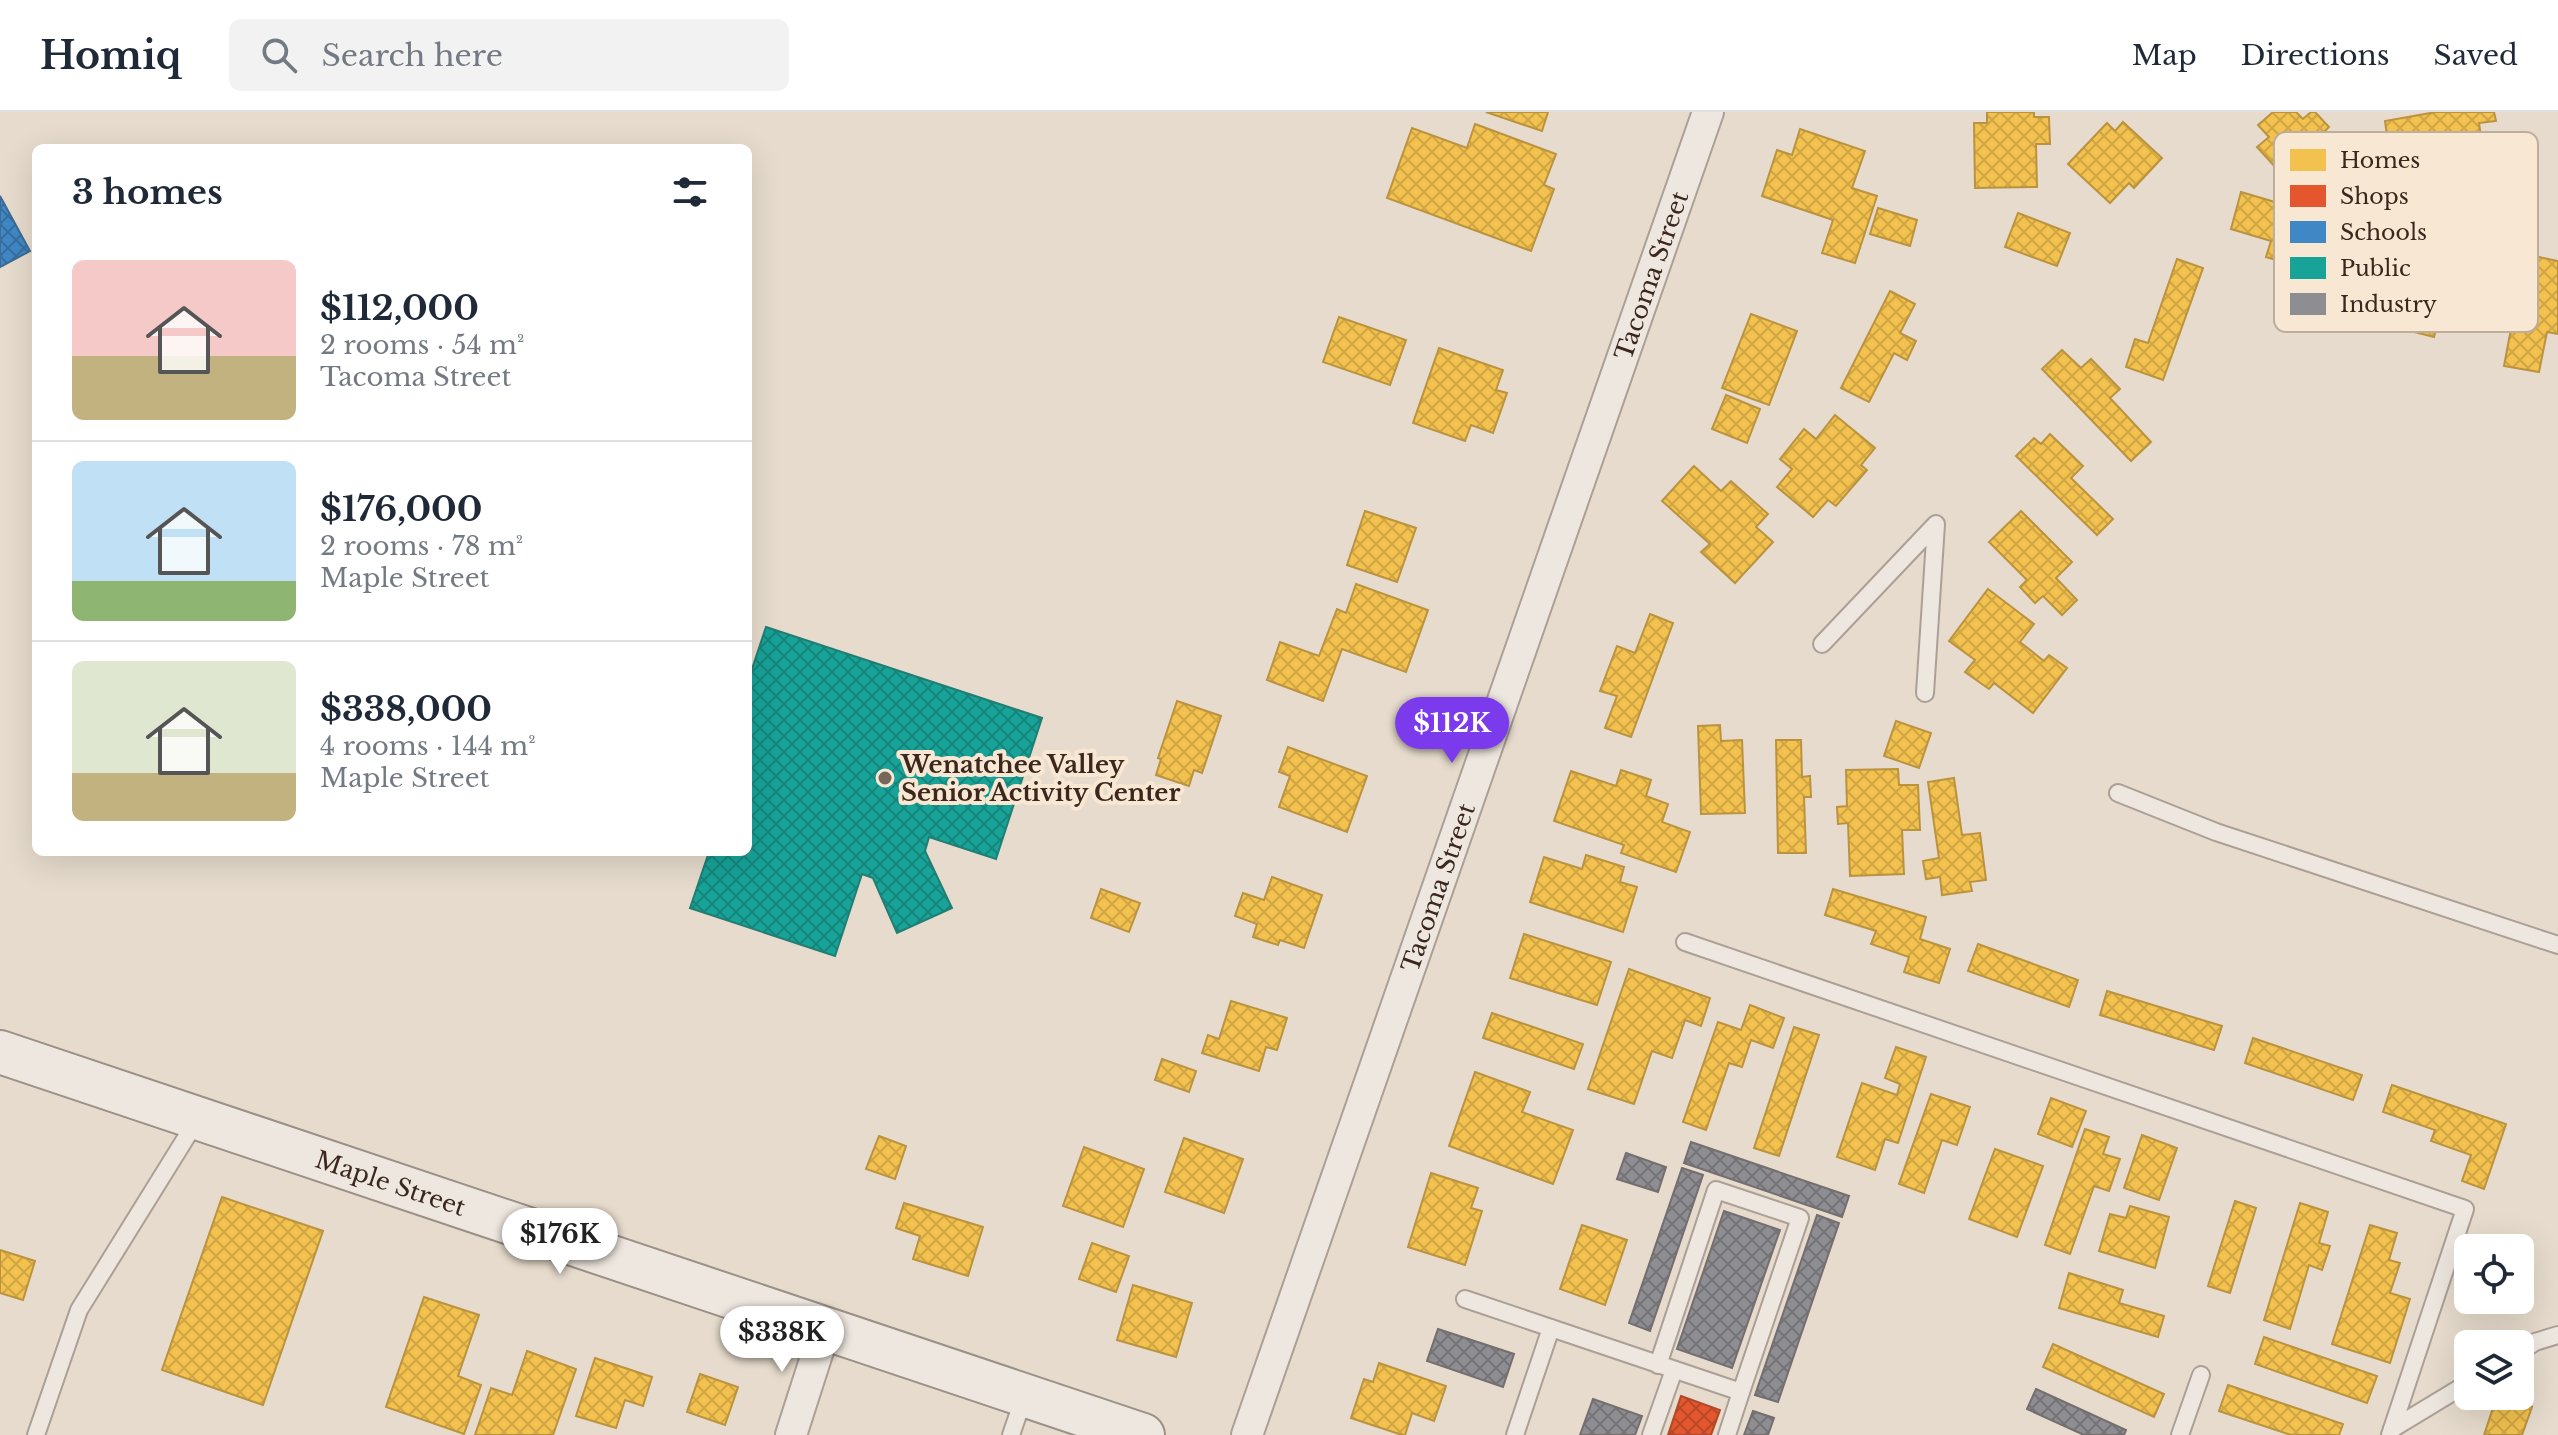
<!DOCTYPE html>
<html lang="en">
<head>
<meta charset="utf-8">
<style>
	body { margin:0; font-family:"Libre Baskerville",serif; background:#f2f2f3; color:#1f2937; height:100vh; display:flex; flex-direction:column; font-size:30px; white-space:nowrap }
	* { box-sizing:border-box; margin:0 }
	p { font-size:26px; color:#747a83 }
	.icon { flex:none; width:44px; height:44px; fill:none; stroke:currentColor; stroke-width:2; stroke-linecap:round; stroke-linejoin:round }
	.map { position:relative; flex:1; overflow:hidden }
	.panel { position:absolute; left:32px; top:32px; width:720px; height:712px; display:flex; flex-direction:column; background:#fff; border-radius:12px; box-shadow:0 8px 32px #0002 }
	.panel>* { flex:none }
	.fabs { position:absolute; left:2454px; top:1122px; display:grid; gap:16px }
	.fabs a { display:grid; place-items:center; width:80px; height:80px; border-radius:12px; background:#fff; box-shadow:0 8px 32px #0002; font-size:40px }
	.price { position:absolute; translate:-50% -68px; padding:0 18px; border-radius:28px; background:#fff; color:#222; font-size:26px; line-height:52px; filter:drop-shadow(0 2px 4px #0008) }
	.price::after { content:''; position:absolute; left:50%; top:48px; width:24px; height:18px; margin-left:-12px; background:inherit; clip-path:polygon(0 0,100% 0,50% 100%) }
	.price.current { background:#7c3aed; color:#fff }
	ul { padding:0; list-style:none }
	li { display:flex; align-items:center; gap:24px; height:200px; padding:0 40px }
	li+li { border-top:2px solid #e0e1e3 }
	li span { display:grid; place-items:center; flex:none; width:224px; height:160px; border-radius:12px; color:#555 }
	li>.icon { margin-inline-start:auto }
	span .icon { width:96px; height:96px; fill:#fffc; stroke-width:1 }
	li b { font-size:34px }
	h2 { display:flex; justify-content:space-between; align-items:center; height:96px; padding:0 40px; font-size:34px }
	header { display:flex; align-items:center; gap:48px; box-sizing:border-box; height:112px; padding:0 40px; background:#fff; border-bottom:2px solid #e0e1e3 }
	header strong { font-size:38px }
	nav { display:flex; gap:44px; margin-inline-start:auto; font-size:28px }
	.search { width:560px; height:72px; background:#f2f2f3; display:flex; align-items:center; gap:20px; box-sizing:border-box; padding:0 28px; border-radius:12px; color:#747a83; font-size:30px }
	.map>svg:first-child { display:block }
	.homes { fill:url(#homes-cross-hatch); stroke:#bb933f; stroke-width:2 }
	.shops { fill:url(#shops-cross-hatch); stroke:#b14929; stroke-width:2 }
	.schools { fill:url(#schools-cross-hatch); stroke:#3e6b93; stroke-width:2 }
	.public { fill:url(#public-cross-hatch); stroke:#227e73; stroke-width:2 }
	.industry { fill:url(#industry-cross-hatch); stroke:#746e6f; stroke-width:2 }
	.lines { fill:none; stroke-linecap:round; stroke-linejoin:round }
	.lane-casing { stroke:#aca096; stroke-width:20 }
	.street-casing { stroke:#aca096; stroke-width:34 }
	.secondary-casing { stroke:#9b9086; stroke-width:46 }
	.lane { stroke:#eee7df; stroke-width:16 }
	.street { stroke:#eee7df; stroke-width:30 }
	.secondary { stroke:#eee7df; stroke-width:42 }
	.poi-dot { fill:#77665a; stroke:#f8e7d2; stroke-width:3 }
	.labels { text-anchor:middle; dominant-baseline:central; stroke-width:8; stroke-linejoin:round; paint-order:stroke }
	.street-label { font-size:24px; fill:#3b271d; stroke:#f8e7d2 }
	.poi-label { font-size:24px; font-weight:bold; fill:#3b271d; stroke:#f8e7d2; text-anchor:start }
	.key { fill:#f8e7d2; stroke:#bfad9c; stroke-width:2 }
	.key-label { font-size:22px; fill:#3b271d }
</style>
</head>
<body>
<header>
<strong>Homiq</strong>
<div class="search"><svg class="icon" aria-label="search" viewBox="0 0 24 24"><circle cx="10" cy="10" r="6"/><path d="M15 15l6 6"/></svg>Search here</div>
<nav><a>Map</a><a>Directions</a><a>Saved</a></nav>
</header>
<div class="map">
<svg width="2558" height="1323" viewBox="0 0 2558 1323">
	<defs>
		<pattern id="homes-cross-hatch" width="8" height="8" patternUnits="userSpaceOnUse" patternTransform="scale(2)"><rect width="8" height="8" fill="#f2c14e"/><path d="M0 0l8 8M0 8l8-8" fill="none" stroke="#d0a644"/></pattern>
		<pattern id="shops-cross-hatch" width="8" height="8" patternUnits="userSpaceOnUse" patternTransform="scale(2)"><rect width="8" height="8" fill="#e4572e"/><path d="M0 0l8 8M0 8l8-8" fill="none" stroke="#ba4827"/></pattern>
		<pattern id="schools-cross-hatch" width="8" height="8" patternUnits="userSpaceOnUse" patternTransform="scale(2)"><rect width="8" height="8" fill="#3f88c5"/><path d="M0 0l8 8M0 8l8-8" fill="none" stroke="#366f9f"/></pattern>
		<pattern id="public-cross-hatch" width="8" height="8" patternUnits="userSpaceOnUse" patternTransform="scale(2)"><rect width="8" height="8" fill="#17a398"/><path d="M0 0l8 8M0 8l8-8" fill="none" stroke="#16857b"/></pattern>
		<pattern id="industry-cross-hatch" width="8" height="8" patternUnits="userSpaceOnUse" patternTransform="scale(2)"><rect width="8" height="8" fill="#8d8d92"/><path d="M0 0l8 8M0 8l8-8" fill="none" stroke="#747377"/></pattern>
	</defs>
	<rect width="100%" height="100%" fill="#e6dbcc"/>
	<!-- homes -->
	<g class="homes">
		<polygon points="1486,0 1548,0 1542,19"/>
		<polygon points="1987,0 2034,0 2034,5 2049,5 2050,32 2036,32 2037,75 1975,76 1974,11 1987,11"/>
		<polygon points="2273,0 2296,0 2303,7 2311,0 2315,0 2329,15 2318,26 2332,42 2306,66 2288,47 2277,57 2257,35 2269,25 2258,13"/>
		<polygon points="2436,0 2494,0 2496,9 2479,11 2482,32 2448,38 2452,61 2421,66 2416,34 2389,38 2385,9"/>
		<polygon points="2123,10 2162,46 2134,76 2129,71 2110,91 2068,52 2107,11 2115,19"/>
		<polygon points="1475,12 1556,42 1544,73 1554,77 1531,139 1387,86 1412,16 1467,36"/>
		<polygon points="1800,17 1865,39 1852,76 1877,84 1855,151 1822,141 1833,108 1762,84 1777,38 1792,43"/>
		<polygon points="2241,80 2336,108 2325,147 2298,138 2293,153 2266,145 2271,129 2231,117"/>
		<polygon points="1878,96 1917,108 1910,134 1870,122"/>
		<polygon points="2018,101 2070,121 2057,154 2005,135"/>
		<polygon points="2525,142 2558,149 2558,222 2547,220 2539,260 2504,254"/>
		<polygon points="2177,147 2203,156 2163,268 2126,255 2135,227 2148,231"/>
		<polygon points="2405,175 2444,185 2434,225 2395,215"/>
		<polygon points="1890,179 1915,192 1900,221 1916,229 1907,248 1894,241 1869,290 1841,276"/>
		<polygon points="1751,202 1797,219 1769,293 1722,276"/>
		<polygon points="1339,205 1406,228 1390,273 1323,250"/>
		<polygon points="1439,236 1503,258 1496,278 1507,281 1493,321 1471,313 1465,329 1413,311"/>
		<polygon points="2062,238 2081,256 2091,247 2120,277 2110,286 2151,330 2131,349 2042,257"/>
		<polygon points="1726,283 1760,297 1747,331 1712,317"/>
		<polygon points="1835,303 1875,336 1861,353 1867,358 1836,394 1828,388 1813,405 1777,375 1792,357 1780,347 1804,317 1816,327"/>
		<polygon points="2050,322 2083,354 2071,366 2113,407 2097,423 2016,344 2034,326 2041,332"/>
		<polygon points="1694,354 1721,379 1731,369 1768,402 1756,415 1773,430 1735,471 1701,440 1710,432 1662,389"/>
		<polygon points="1365,399 1416,416 1397,470 1347,453"/>
		<polygon points="2021,399 2072,450 2056,466 2077,488 2062,503 2043,484 2035,491 2020,475 2027,468 1989,430"/>
		<polygon points="1356,472 1428,498 1406,560 1342,537 1323,589 1267,568 1280,530 1319,544 1337,497 1346,501"/>
		<polygon points="1988,477 2034,512 2020,530 2044,549 2049,543 2067,556 2033,601 1994,571 1989,577 1965,560 1975,548 1949,529"/>
		<polygon points="1650,502 1673,511 1631,625 1605,616 1617,584 1600,579 1617,534 1635,541"/>
		<polygon points="1177,589 1221,604 1202,661 1194,658 1189,674 1156,663 1161,647 1158,646"/>
		<polygon points="1896,609 1931,621 1919,656 1884,644"/>
		<polygon points="1720,613 1721,629 1742,628 1745,701 1701,702 1698,614"/>
		<polygon points="1776,628 1801,628 1802,665 1810,664 1811,685 1804,685 1806,741 1778,741"/>
		<polygon points="1288,635 1367,664 1347,720 1279,695 1290,664 1279,660"/>
		<polygon points="1898,657 1899,673 1918,673 1920,718 1902,718 1904,762 1850,764 1848,711 1838,712 1837,695 1847,694 1846,658"/>
		<polygon points="1621,658 1651,668 1646,684 1668,692 1662,710 1690,720 1676,760 1621,741 1624,733 1554,709 1571,659 1616,674"/>
		<polygon points="1954,666 1962,723 1980,721 1986,768 1970,770 1972,779 1942,783 1940,765 1926,767 1923,749 1939,746 1928,670"/>
		<polygon points="1586,743 1624,755 1620,770 1637,775 1623,820 1530,790 1544,745 1582,757"/>
		<polygon points="1272,765 1322,783 1304,836 1280,828 1278,833 1253,825 1257,812 1235,804 1243,781 1264,788"/>
		<polygon points="1101,777 1140,791 1129,820 1091,806"/>
		<polygon points="1833,777 1926,805 1920,827 1950,837 1939,871 1904,860 1909,845 1871,832 1876,819 1825,803"/>
		<polygon points="1524,822 1611,850 1597,893 1510,866"/>
		<polygon points="1978,832 2078,868 2069,895 1968,859"/>
		<polygon points="1629,857 1710,886 1701,914 1685,908 1672,946 1652,939 1634,992 1588,977"/>
		<polygon points="2107,879 2222,914 2214,938 2100,903"/>
		<polygon points="1231,889 1287,906 1277,938 1266,935 1259,959 1202,941 1208,923 1219,927"/>
		<polygon points="1750,893 1784,906 1773,936 1751,928 1742,955 1729,951 1706,1018 1683,1010 1718,910 1741,918"/>
		<polygon points="1492,901 1583,932 1574,957 1483,926"/>
		<polygon points="1794,915 1819,923 1779,1044 1754,1036"/>
		<polygon points="2253,926 2362,963 2353,988 2245,951"/>
		<polygon points="1896,935 1926,945 1898,1031 1885,1027 1875,1058 1837,1045 1862,971 1897,983 1900,972 1885,966"/>
		<polygon points="1162,947 1196,959 1189,980 1155,968"/>
		<polygon points="1475,960 1530,980 1522,1000 1573,1018 1553,1072 1449,1034"/>
		<polygon points="2392,973 2506,1012 2484,1077 2462,1069 2471,1043 2431,1029 2435,1018 2383,1000"/>
		<polygon points="1931,982 1970,995 1957,1033 1942,1028 1924,1081 1899,1072"/>
		<polygon points="2051,986 2086,999 2072,1035 2038,1022"/>
		<polygon points="2085,1017 2109,1025 2103,1042 2120,1047 2109,1079 2094,1074 2070,1142 2045,1133"/>
		<polygon points="2142,1023 2177,1036 2159,1088 2124,1076"/>
		<polygon points="879,1024 906,1034 895,1067 866,1057"/>
		<polygon points="1184,1026 1243,1047 1224,1101 1165,1080"/>
		<polygon points="1084,1035 1144,1057 1123,1115 1063,1094"/>
		<polygon points="1995,1037 2043,1054 2017,1125 1969,1107"/>
		<polygon points="1431,1061 1478,1076 1471,1096 1482,1099 1465,1153 1408,1135"/>
		<polygon points="222,1085 323,1119 263,1293 162,1258"/>
		<polygon points="2235,1089 2256,1096 2230,1181 2208,1174"/>
		<polygon points="904,1091 983,1115 968,1164 913,1147 920,1124 896,1116"/>
		<polygon points="2300,1091 2328,1100 2319,1131 2330,1134 2322,1158 2309,1153 2290,1217 2264,1208"/>
		<polygon points="2130,1094 2169,1105 2155,1156 2099,1139 2110,1102 2126,1106"/>
		<polygon points="1582,1113 1627,1128 1605,1193 1560,1177"/>
		<polygon points="2370,1113 2397,1121 2389,1148 2400,1151 2390,1181 2410,1187 2390,1251 2332,1232"/>
		<polygon points="1092,1131 1129,1144 1116,1180 1079,1167"/>
		<polygon points="0,1138 35,1149 23,1188 0,1181"/>
		<polygon points="2069,1161 2123,1178 2119,1191 2164,1204 2158,1225 2059,1196"/>
		<polygon points="1133,1173 1192,1191 1176,1245 1117,1228"/>
		<polygon points="424,1185 479,1203 458,1264 481,1273 464,1322 386,1295"/>
		<polygon points="2264,1225 2377,1264 2367,1291 2255,1252"/>
		<polygon points="2053,1232 2164,1282 2154,1305 2043,1255"/>
		<polygon points="527,1239 576,1257 553,1323 475,1323 491,1276 512,1283"/>
		<polygon points="595,1246 652,1265 643,1294 625,1288 616,1316 576,1304"/>
		<polygon points="1379,1251 1446,1274 1434,1309 1412,1301 1405,1323 1402,1323 1351,1306 1364,1267 1373,1270"/>
		<polygon points="700,1262 738,1275 725,1313 687,1300"/>
		<polygon points="2228,1273 2343,1312 2339,1323 2291,1323 2219,1299"/>
		<polygon points="2497,1284 2532,1295 2522,1323 2484,1323"/>
	</g>
	<!-- shops -->
	<polygon class="shops" points="1681,1284 1720,1298 1711,1323 1668,1323"/>
	<!-- schools -->
	<polygon class="schools" points="0,84 30,139 0,155"/>
	<!-- public -->
	<polygon class="public" points="766,515 1042,606 996,747 929,725 925,739 952,796 897,821 873,766 862,762 835,844 690,796 709,740 748,740 748,569"/>
	<!-- industry -->
	<g class="industry">
		<polygon points="1691,1030 1849,1084 1842,1105 1684,1051"/>
		<polygon points="1626,1041 1666,1055 1658,1080 1617,1067"/>
		<polygon points="1682,1056 1703,1063 1650,1219 1629,1211"/>
		<polygon points="1724,1099 1780,1118 1732,1256 1677,1237"/>
		<polygon points="1817,1103 1839,1111 1778,1290 1755,1283"/>
		<polygon points="1438,1217 1514,1242 1503,1275 1427,1249"/>
		<polygon points="2036,1277 2126,1318 2124,1323 2084,1323 2027,1297"/>
		<polygon points="1593,1287 1642,1304 1635,1323 1580,1323"/>
		<polygon points="1753,1299 1774,1306 1768,1323 1744,1323"/>
	</g>
	<g class="lines">
		<!-- lane casing -->
		<g class="lane-casing">
			<g id="lane">
				<polyline points="1822,532 1936,412 1925,581"/>
				<polyline points="2118,681 2216,720 2558,833"/>
				<polyline points="1685,830 2465,1097 2390,1323"/>
				<polyline points="1465,1187 1741,1280 1727,1323"/>
				<polyline points="2520,1240 2535,1230 2558,1223"/>
				<polyline points="1658,1253 1716,1078 1800,1106 1741,1280"/>
				<polyline points="2392,1317 2468,1271"/>
				<polyline points="36,1323 79,1198 197,1008"/>
				<polyline points="1011,1323 1024,1285"/>
				<polyline points="1515,1323 1551,1216"/>
				<polyline points="1651,1323 1674,1258"/>
				<polyline points="2180,1323 2201,1263"/>
			</g>
		</g>
		<!-- street casing -->
		<g class="street-casing">
			<g id="street">
				<polyline points="791,1323 825,1217"/>
				<path id="s1" d="M1247,1323L1708,0"/>
			</g>
		</g>
		<!-- secondary casing -->
		<g class="secondary-casing">
			<g id="secondary">
				<path id="s2" d="M0,940L1143,1323"/>
			</g>
		</g>
		<!-- lane -->
		<use href="#lane" class="lane"/>
		<!-- street -->
		<use href="#street" class="street"/>
		<!-- secondary -->
		<use href="#secondary" class="secondary"/>
	</g>
	<!-- markers -->
	<circle class="poi-dot" cx="885" cy="666" r="8"/>
	<g class="labels">
		<!-- street labels -->
		<g class="street-label">
			<text stroke="none"><textPath href="#s1" startOffset="1228">Tacoma Street</textPath></text>
			<text stroke="none"><textPath href="#s1" startOffset="580">Tacoma Street</textPath></text>
			<text stroke="none"><textPath href="#s2" startOffset="412">Maple Street</textPath></text>
		</g>
		<!-- poi labels -->
		<g class="poi-label">
			<text x="901" y="652">Wenatchee Valley<tspan x="901" dy="28">Senior Activity Center</tspan></text>
		</g>
	</g>
	<!-- legend -->
	<rect x="2274" y="20" width="264" height="200" rx="12" class="key"/>
	<rect x="2290" y="37" width="36" height="22" fill="#f2c14e"/>
	<rect x="2290" y="73" width="36" height="22" fill="#e4572e"/>
	<rect x="2290" y="109" width="36" height="22" fill="#3f88c5"/>
	<rect x="2290" y="145" width="36" height="22" fill="#17a398"/>
	<rect x="2290" y="181" width="36" height="22" fill="#8d8d92"/>
	<g class="key-label">
		<text x="2340" y="56">Homes</text>
		<text x="2340" y="92">Shops</text>
		<text x="2340" y="128">Schools</text>
		<text x="2340" y="164">Public</text>
		<text x="2340" y="200">Industry</text>
	</g>
</svg>
<div class="fabs">
<a><svg class="icon" aria-label="locate" viewBox="0 0 24 24"><circle cx="12" cy="12" r="6"/><path d="M12 2v4M12 18v4M2 12h4M18 12h4"/></svg></a>
<a><svg class="icon" aria-label="layers" viewBox="0 0 24 24"><path d="M12 4l9 5-9 5-9-5zM3 14l9 5 9-5"/></svg></a>
</div>
<b class="price current" style="left:1452px;top:653px">$112K</b>
<b class="price" style="left:560px;top:1164px">$176K</b>
<b class="price" style="left:782px;top:1262px">$338K</b>
<section class="panel">
<h2>3 homes<svg class="icon" aria-label="filters" viewBox="0 0 24 24"><path d="M4 7h16M4 17h16"/><circle cx="9" cy="7" r="2"/><circle cx="15" cy="17" r="2"/></svg></h2>
<ul>
<li><span style="background:linear-gradient(#f6c9c9 60%,#c2b280 0)"><svg class="icon" aria-label="home" viewBox="0 0 24 24"><path d="M3 11l9-7 9 7M6 9v11h12V9"/></svg></span><div><b>$112,000</b><p>2 rooms · 54 m²</p><p>Tacoma Street</p></div></li>
<li><span style="background:linear-gradient(#bfe0f5 75%,#8fb573 0)"><svg class="icon" aria-label="home" viewBox="0 0 24 24"><path d="M3 11l9-7 9 7M6 9v11h12V9"/></svg></span><div><b>$176,000</b><p>2 rooms · 78 m²</p><p>Maple Street</p></div></li>
<li><span style="background:linear-gradient(#dfe7d0 70%,#c2b280 0)"><svg class="icon" aria-label="home" viewBox="0 0 24 24"><path d="M3 11l9-7 9 7M6 9v11h12V9"/></svg></span><div><b>$338,000</b><p>4 rooms · 144 m²</p><p>Maple Street</p></div></li>
</ul>
</section>
</div>
</body>
</html>
